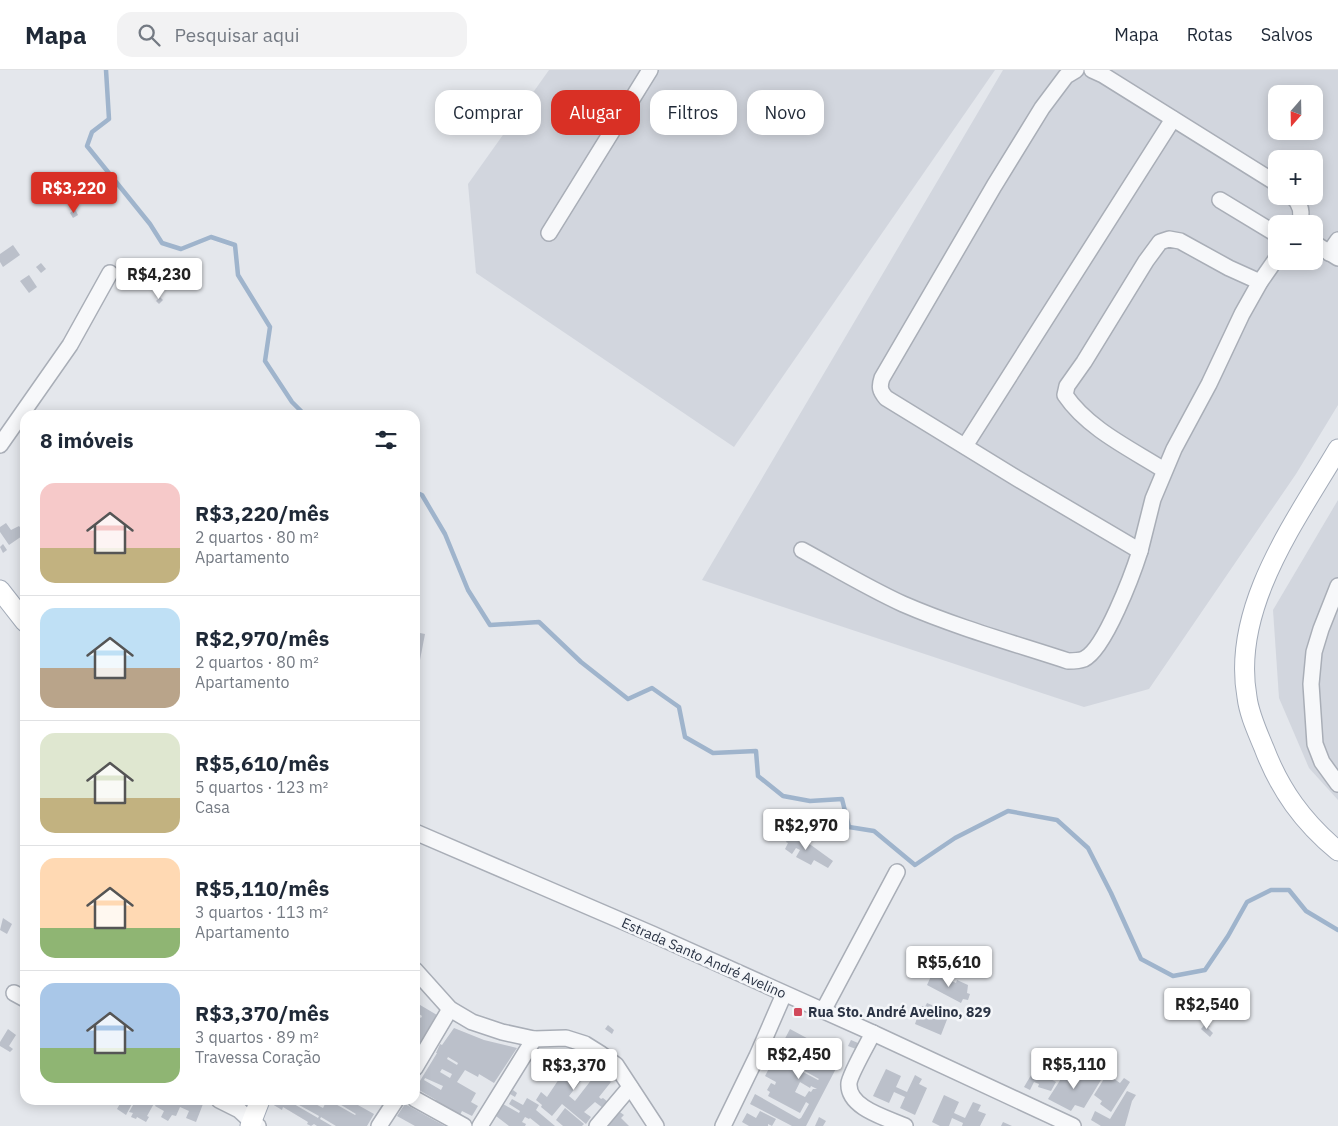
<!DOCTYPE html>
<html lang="pt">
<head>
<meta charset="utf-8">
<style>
	body { margin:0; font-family:"IBM Plex Sans",sans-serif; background:#f2f2f3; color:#1f2937; height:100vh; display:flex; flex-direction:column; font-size:19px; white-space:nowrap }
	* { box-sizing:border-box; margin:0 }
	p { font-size:16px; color:#747a83 }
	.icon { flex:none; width:28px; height:28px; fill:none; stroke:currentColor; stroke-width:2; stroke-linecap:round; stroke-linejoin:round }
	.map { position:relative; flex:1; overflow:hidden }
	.panel { position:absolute; left:20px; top:340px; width:400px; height:695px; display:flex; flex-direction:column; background:#fff; border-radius:15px; box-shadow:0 2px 12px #0003 }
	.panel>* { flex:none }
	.top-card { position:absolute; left:435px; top:20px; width:475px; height:45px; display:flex; gap:10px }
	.needle { width:32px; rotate:200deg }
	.controls { position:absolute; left:1268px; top:15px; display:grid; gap:10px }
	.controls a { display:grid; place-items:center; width:55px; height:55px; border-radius:10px; background:#fff; box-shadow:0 2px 12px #0003; font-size:25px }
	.price { position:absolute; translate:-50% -42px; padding:0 11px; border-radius:5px; background:#fff; color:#222; font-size:16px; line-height:32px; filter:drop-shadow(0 1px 2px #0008) }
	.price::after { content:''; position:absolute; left:50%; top:30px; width:15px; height:11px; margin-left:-8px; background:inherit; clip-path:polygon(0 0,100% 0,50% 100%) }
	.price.current { background:#d93025; color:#fff }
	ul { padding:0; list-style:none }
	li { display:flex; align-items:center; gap:15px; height:125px; padding:0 20px }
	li+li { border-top:1px solid #e0e1e3 }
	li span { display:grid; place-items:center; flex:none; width:140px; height:100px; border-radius:15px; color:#555 }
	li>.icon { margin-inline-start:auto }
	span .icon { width:60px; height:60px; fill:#fffc; stroke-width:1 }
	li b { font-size:21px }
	h2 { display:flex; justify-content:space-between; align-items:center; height:60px; padding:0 20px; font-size:21px }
	.pill { padding:0 18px; border-radius:15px; background:#fff; box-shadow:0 2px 12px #0003; font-size:18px; line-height:45px }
	.pill.current { background:#d93025; color:#fff }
	header { display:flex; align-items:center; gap:30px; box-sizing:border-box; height:70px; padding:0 25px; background:#fff; border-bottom:1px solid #e0e1e3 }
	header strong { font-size:24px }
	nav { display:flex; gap:28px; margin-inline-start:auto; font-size:18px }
	.search { width:350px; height:45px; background:#f2f2f3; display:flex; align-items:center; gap:12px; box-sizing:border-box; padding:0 18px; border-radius:15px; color:#747a83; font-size:19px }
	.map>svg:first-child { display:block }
	.built { fill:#d2d6de; fill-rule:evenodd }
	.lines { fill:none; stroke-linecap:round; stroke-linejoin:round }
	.stream { stroke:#9fb4cc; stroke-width:4.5 }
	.building { fill:#bbc0ca; fill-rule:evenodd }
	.minor-casing { stroke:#a9aeb7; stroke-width:18 }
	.major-casing { stroke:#a3abb8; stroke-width:21 }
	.minor { stroke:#f7f8fa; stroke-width:15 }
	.major { stroke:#fff; stroke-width:19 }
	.poi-dot { fill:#d1495b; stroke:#f4f6f9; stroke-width:2 }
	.labels { text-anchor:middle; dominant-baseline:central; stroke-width:5; stroke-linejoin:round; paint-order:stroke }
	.street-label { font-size:14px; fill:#2b3445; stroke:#f4f6f9 }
	.poi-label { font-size:14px; font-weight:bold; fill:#2b3445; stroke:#f4f6f9; text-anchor:start }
</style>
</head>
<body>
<header>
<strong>Mapa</strong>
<div class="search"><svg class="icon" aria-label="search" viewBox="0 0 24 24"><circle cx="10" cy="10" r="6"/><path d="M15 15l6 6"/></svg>Pesquisar aqui</div>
<nav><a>Mapa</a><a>Rotas</a><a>Salvos</a></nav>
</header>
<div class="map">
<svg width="1338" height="1056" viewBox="0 0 1338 1056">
	<rect width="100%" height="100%" fill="#e4e7ec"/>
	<!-- built -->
	<g class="built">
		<polygon points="549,0 995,0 734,377 476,203 468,114"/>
		<path d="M1003,0H1338V335L1296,404L1149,619L1084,637L702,510ZM1276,24H1314V61H1276ZM1276,89H1314V126H1276ZM1276,154H1314V191H1276Z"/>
		<polygon points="1338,430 1338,730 1309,698 1279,628 1273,540"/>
	</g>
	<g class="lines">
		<!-- stream -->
		<g class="stream">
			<polyline points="106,0 109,49 92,62 87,76 150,154 162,173 181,179 211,167 235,175 238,205 270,257 265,291 292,332 305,345"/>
			<polyline points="415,422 422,425 445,464 468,520 490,555 539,552 581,592 628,629 652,618 679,637 685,667 713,683 756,681 758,706 783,726 810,731 842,729 849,757 874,761 915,795 955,768 1008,741 1057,750 1088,778 1111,823 1141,889 1173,906 1205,900 1228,866 1247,832 1271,820 1289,820 1306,841 1338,860"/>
		</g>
	</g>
	<!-- building -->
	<g class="building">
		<polygon points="75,139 78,145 73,148 70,143"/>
		<polygon points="13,175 20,185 3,197 0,192 0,184"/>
		<polygon points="41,193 46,199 41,203 36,197"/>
		<polygon points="29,205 37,217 29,223 20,211"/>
		<polygon points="160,227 163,230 159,234 156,231"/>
		<polygon points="6,453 11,460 19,456 25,464 9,475 0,462 0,457"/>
		<polygon points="3,474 7,480 3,483 0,477"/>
		<polygon points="415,562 425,564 420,590 415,589"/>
		<polygon points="788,762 804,770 833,791 828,798 814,790 811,795 796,787 800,780 796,778 792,784 785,779 788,773 786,772 788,768 785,766"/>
		<polygon points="3,848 12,854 7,864 0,860"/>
		<polygon points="933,902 956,913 957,910 968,915 967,923 970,924 968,930 963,929 961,933 927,915"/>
		<polygon points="415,932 437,945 427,963 415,982 415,957 417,955 415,954 415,944 421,948 422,946 415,941"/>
		<polygon points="927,933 946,941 944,945 948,947 941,965 915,954 917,948 912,946 915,939 920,941 922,936 925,937"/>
		<polygon points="1206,953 1210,956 1208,958 1213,963 1210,967 1201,959"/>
		<polygon points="608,955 614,960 612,964 605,959"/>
		<path d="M454,958L484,970L517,978L494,1013L479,1004L478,1007L465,1000L457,1012L476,1023L471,1032L478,1036L472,1046L462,1041L459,1047L434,1033L436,1030L419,1020L417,1023L415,1022V1019L437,983H436L440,974L442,975ZM448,987L458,993L457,995L447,989ZM442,999L452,1004L450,1008L440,1002ZM425,1008L443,1016L441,1020L424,1010Z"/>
		<polygon points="8,959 16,965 9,976 13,979 10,982 0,976 0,972"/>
		<path d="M790,959L842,987L806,1056H792L750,1034L755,1024L799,1049L801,1048L809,1034L806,1032L800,1043L768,1026L770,1022L767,1020L771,1013L775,1015L776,1012L765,1006L775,987L818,1010L819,1009L803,1000L807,992L780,978ZM800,975L820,985L819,987L800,976ZM827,982L833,985L827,998L824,997L827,991L823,989ZM800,1012L810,1018L811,1016L817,1019H813L811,1022L809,1021L805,1027L795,1022Z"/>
		<polygon points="851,970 858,973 856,979 848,976"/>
		<polygon points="579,985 585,989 572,1007 574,1008 581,998 587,1003 569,1026 575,1031 599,1000 606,1005 604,1008 611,1012 599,1027 601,1029 603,1028 608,1032 603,1038 595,1032 584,1042 591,1047 586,1054 562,1034 552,1046 541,1037 542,1035 536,1030 541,1022 547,1027 559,1009 553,1005 565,986 572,990 563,1004 565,1006"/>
		<polygon points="1071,997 1090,1007 1091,1005 1101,1010 1084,1038 1075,1035 1071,1041 1048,1029 1066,1001 1068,1002"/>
		<polygon points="886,999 901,1006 896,1017 907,1022 915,1005 922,1009 919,1014 927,1018 915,1045 900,1038 905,1027 894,1022 889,1033 873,1026"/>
		<polygon points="1034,1000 1056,1012 1051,1021 1038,1017 1039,1014 1034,1012 1030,1020 1024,1017"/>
		<polygon points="1107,1004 1120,1013 1124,1008 1130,1012 1111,1042 1100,1034 1102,1031 1094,1025"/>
		<polygon points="513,1020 517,1023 515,1027 510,1024"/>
		<polygon points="1127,1021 1136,1025 1132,1031 1125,1056 1101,1056 1091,1050 1095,1041 1110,1049"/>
		<polygon points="944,1025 959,1032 954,1043 965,1048 973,1032 981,1035 978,1041 986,1044 980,1056 962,1056 963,1053 952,1048 949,1056 940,1056 932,1052"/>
		<polygon points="527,1028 539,1035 536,1040 555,1056 540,1056 530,1048 529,1049 525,1047 522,1052 526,1054 525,1056 509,1056 496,1046 503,1034 519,1043 520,1041 509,1034 512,1029 523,1035"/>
		<polygon points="122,1030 134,1030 126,1045 117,1039"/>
		<polygon points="136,1030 156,1030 147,1046 149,1047 146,1052 137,1047 136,1049 131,1047 133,1043 129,1042"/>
		<polygon points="158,1030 195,1030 203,1034 196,1052 186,1048 189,1041 180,1037 176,1046 172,1045 168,1051 161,1047 164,1041 155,1036"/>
		<path d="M274,1030H287L318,1048L319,1046L290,1030H308L323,1038L327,1030H349L374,1044L367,1056H336L321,1047L320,1049L332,1056H317L314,1054L311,1056L307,1054L308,1052L283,1037L282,1040L272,1034ZM333,1030L356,1044L355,1045L332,1032Z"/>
		<polygon points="405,1034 432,1049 445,1056 415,1056 397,1046"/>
		<polygon points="565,1038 584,1054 582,1056 563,1056 556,1050"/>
		<polygon points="617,1040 624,1045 621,1048 629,1056 604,1056"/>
		<polygon points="760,1041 776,1049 772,1056 768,1054 768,1056 749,1056 742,1052 747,1043 756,1048"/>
		<polygon points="819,1047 826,1051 823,1056 815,1056"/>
		<polygon points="1003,1052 1012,1056 1001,1056"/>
	</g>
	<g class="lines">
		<!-- minor casing -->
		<g class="minor-casing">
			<g id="minor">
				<polyline points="1092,0 1103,5 1276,113"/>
				<path d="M1292,126C1301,134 1303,143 1299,154"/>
				<polyline points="1220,130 1276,164"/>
				<polyline points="549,163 650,0"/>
				<polyline points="1314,173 1338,188"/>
				<polyline points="1329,183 1338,170"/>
				<polyline points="0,375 70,275 110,203"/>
				<polyline points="965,376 1173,49"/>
				<path d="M1164,400C1131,379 1088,359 1065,325L1067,316L1084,292L1146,191L1160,172L1169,169L1180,171L1229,198L1260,212"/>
				<path d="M802,480C835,498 868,518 903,534C956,557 1013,573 1068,591C1073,591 1079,591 1084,589C1105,579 1133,503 1140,481L1018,409L886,328C880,321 879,317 882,308L994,116L1042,38L1066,6L1076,0"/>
				<polyline points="1140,481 1153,429 1174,379 1209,314 1242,244 1260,212 1276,189"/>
				<polyline points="1338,516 1321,559 1314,582 1311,614 1315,674 1322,692 1338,714"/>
				<polyline points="415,762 652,864 873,963 1073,1056"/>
				<polyline points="415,900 450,939 472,952 502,962 534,969 566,968 585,974 601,984 616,995 656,1056"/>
				<polyline points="14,923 25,929"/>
				<polyline points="823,941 897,802"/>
				<path d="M873,963C868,973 850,1004 849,1013C847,1038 887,1048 905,1056"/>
				<polyline points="415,998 450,939"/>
				<polyline points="415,1029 464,1056"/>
				<polyline points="219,1030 239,1040 252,1052 258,1056"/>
				<polyline points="379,1056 396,1030"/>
				<polyline points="480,1056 534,969"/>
				<polyline points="597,1056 630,1017"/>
				<polyline points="723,1056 757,986 784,924"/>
			</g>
		</g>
		<!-- major casing -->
		<g class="major-casing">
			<g id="major">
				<path d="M1338,379C1295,452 1231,538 1247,627C1249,644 1257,661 1264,678C1280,720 1303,752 1338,781"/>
				<polyline points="0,520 25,552"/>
				<polyline points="250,1056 260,1030"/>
			</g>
		</g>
		<!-- minor -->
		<use href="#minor" class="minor"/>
		<!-- major -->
		<use href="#major" class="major"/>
	</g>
	<!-- markers -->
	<rect class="poi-dot" x="793" y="937" width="10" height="10" rx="2.5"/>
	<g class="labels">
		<!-- street labels -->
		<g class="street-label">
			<text transform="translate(704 888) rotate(24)">Estrada Santo André Avelino</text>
		</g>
		<!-- poi labels -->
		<g class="poi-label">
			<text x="808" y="942">Rua Sto. André Avelino, 829</text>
		</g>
	</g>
</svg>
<div class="controls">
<a><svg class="needle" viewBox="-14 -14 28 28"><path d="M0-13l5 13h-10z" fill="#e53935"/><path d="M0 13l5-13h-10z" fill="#747a83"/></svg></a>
<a>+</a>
<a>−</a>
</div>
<b class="price current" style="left:74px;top:144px">R$3,220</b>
<b class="price" style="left:159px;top:230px">R$4,230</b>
<b class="price" style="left:806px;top:781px">R$2,970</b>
<b class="price" style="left:949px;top:918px">R$5,610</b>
<b class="price" style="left:1207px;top:960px">R$2,540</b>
<b class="price" style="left:799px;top:1010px">R$2,450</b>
<b class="price" style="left:1074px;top:1020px">R$5,110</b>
<b class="price" style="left:574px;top:1021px">R$3,370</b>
<div class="top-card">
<a class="pill">Comprar</a>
<a class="pill current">Alugar</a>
<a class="pill">Filtros</a>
<a class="pill">Novo</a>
</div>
<section class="panel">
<h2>8 imóveis<svg class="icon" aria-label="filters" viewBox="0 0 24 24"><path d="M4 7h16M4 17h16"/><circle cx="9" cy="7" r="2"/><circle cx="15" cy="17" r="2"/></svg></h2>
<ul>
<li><span style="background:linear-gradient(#f6c9c9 65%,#c2b280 0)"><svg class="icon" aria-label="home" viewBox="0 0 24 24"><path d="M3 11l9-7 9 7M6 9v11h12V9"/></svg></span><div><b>R$3,220/mês</b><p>2 quartos · 80 m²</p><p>Apartamento</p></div></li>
<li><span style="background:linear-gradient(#bfe0f5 60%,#b9a48a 0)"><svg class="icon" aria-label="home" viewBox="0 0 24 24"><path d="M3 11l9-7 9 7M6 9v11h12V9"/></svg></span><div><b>R$2,970/mês</b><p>2 quartos · 80 m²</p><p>Apartamento</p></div></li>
<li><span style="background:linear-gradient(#dfe7d0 65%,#c2b280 0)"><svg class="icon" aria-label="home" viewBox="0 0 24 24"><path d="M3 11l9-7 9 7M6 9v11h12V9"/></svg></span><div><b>R$5,610/mês</b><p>5 quartos · 123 m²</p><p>Casa</p></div></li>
<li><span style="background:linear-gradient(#ffd9b3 70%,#8fb573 0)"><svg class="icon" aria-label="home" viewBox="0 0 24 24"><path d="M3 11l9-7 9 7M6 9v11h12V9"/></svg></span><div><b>R$5,110/mês</b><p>3 quartos · 113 m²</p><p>Apartamento</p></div></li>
<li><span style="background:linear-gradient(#a9c7e8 65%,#8fb573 0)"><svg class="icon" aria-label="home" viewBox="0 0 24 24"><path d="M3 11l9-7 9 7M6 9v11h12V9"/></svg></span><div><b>R$3,370/mês</b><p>3 quartos · 89 m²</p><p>Travessa Coração</p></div></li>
</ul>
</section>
</div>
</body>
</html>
